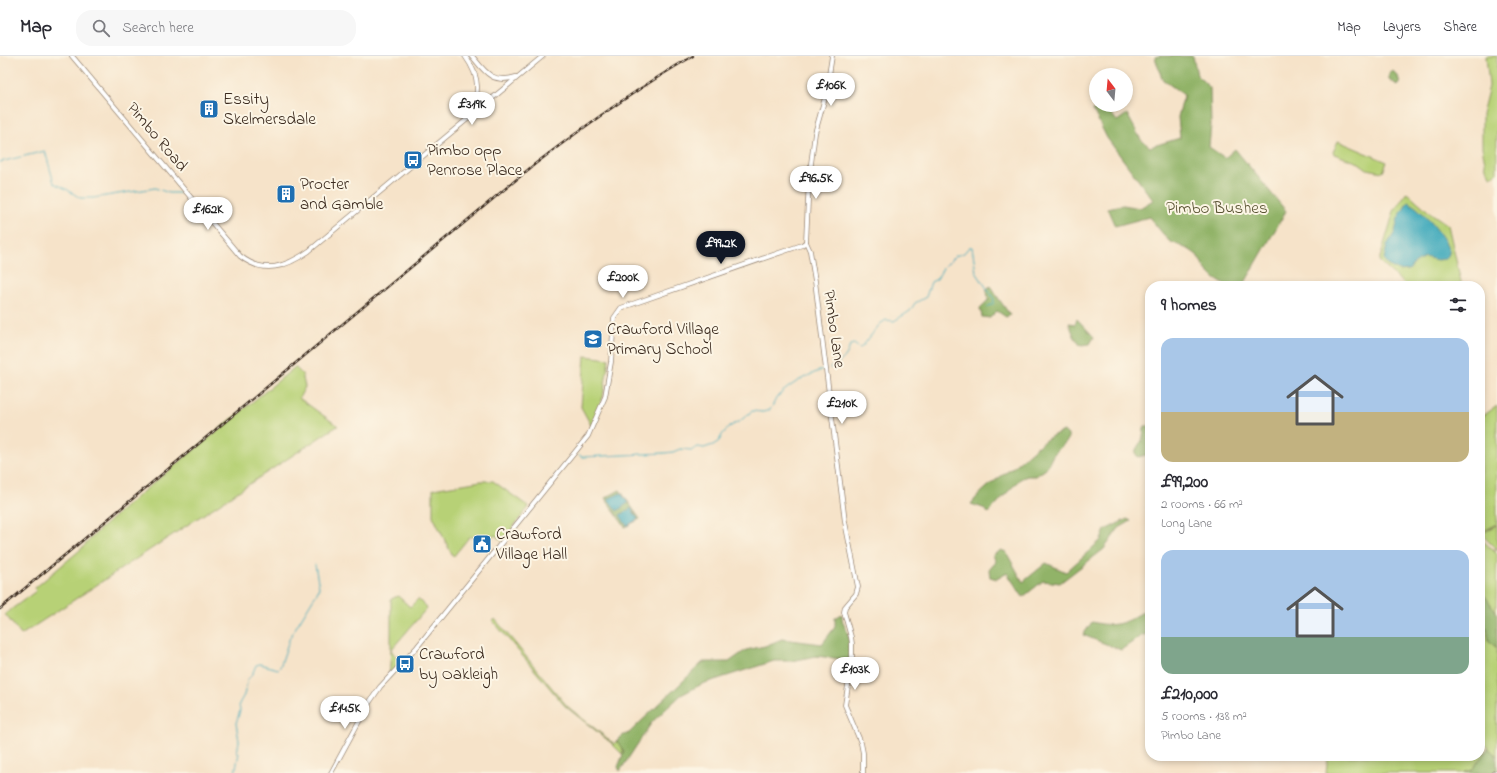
<!DOCTYPE html>
<html lang="en">
<head>
<meta charset="utf-8">
<style>
	body { margin:0; font-family:"Indie Flower",sans-serif; background:#f7f7f7; color:#2b2b33; height:100vh; display:flex; flex-direction:column; font-size:15px; white-space:nowrap }
	* { box-sizing:border-box; margin:0 }
	p { font-size:13px; color:#7c7c81 }
	.icon { flex:none; width:22px; height:22px; fill:none; stroke:currentColor; stroke-width:2; stroke-linecap:round; stroke-linejoin:round }
	.map { position:relative; flex:1; overflow:hidden }
	.sheet { position:absolute; left:1145px; top:225px; width:340px; height:480px; display:flex; flex-direction:column; background:#fff; border-radius:16px; box-shadow:0 2px 6px #0003 }
	.sheet>* { flex:none }
	.needle { width:26px; rotate:344deg }
	.controls { position:absolute; left:1089px; top:12px; display:grid; gap:8px }
	.controls a { display:grid; place-items:center; width:44px; height:44px; border-radius:50%; background:#fff; box-shadow:0 2px 6px #0003; font-size:20px }
	.price { position:absolute; translate:-50% -34px; padding:0 9px; border-radius:14px; background:#fff; color:#222; font-size:13px; line-height:26px; filter:drop-shadow(0 1px 2px #0008) }
	.price::after { content:''; position:absolute; left:50%; top:24px; width:12px; height:9px; margin-left:-6px; background:inherit; clip-path:polygon(0 0,100% 0,50% 100%) }
	.price.on { background:#111827; color:#fff }
	ul { padding:0; list-style:none }
	li { display:grid; align-content:center; gap:8px; height:212px; padding:0 16px }
	li span { display:grid; place-items:center; height:124px; border-radius:12px; color:#555 }
	li>.icon { margin-inline-start:auto }
	span .icon { width:72px; height:72px; fill:#fffc; stroke-width:1 }
	li b { font-size:17px }
	h2 { display:flex; justify-content:space-between; align-items:center; height:48px; padding:0 16px; font-size:17px }
	header { display:flex; align-items:center; gap:24px; box-sizing:border-box; height:56px; padding:0 20px; background:#fff; border-bottom:1px solid #e1e1e2 }
	header strong { font-size:19px }
	nav { display:flex; gap:22px; margin-inline-start:auto; font-size:14px }
	.search { width:280px; height:36px; background:#f7f7f7; display:flex; align-items:center; gap:10px; box-sizing:border-box; padding:0 14px; border-radius:16px; color:#7c7c81; font-size:15px }
	.map>svg:first-child { display:block }
	.green { fill:#b7d176; stroke:#797e4a }
	.forest { fill:#91b367; stroke:#666e42 }
	.water { fill:#3ca9bb; stroke:#3c6a6c }
	.lines { fill:none; stroke-linecap:round; stroke-linejoin:round }
	.stream { stroke:#3ca9bb; stroke-width:1 }
	.secondary-casing { stroke:#988674; stroke-width:5.5 }
	.secondary { stroke:#fff; stroke-width:4 }
	.rail-casing { stroke:#3b2a1e; stroke-width:2.5 }
	.rail { stroke:#fcf5e5; stroke-width:1; stroke-dasharray:3; stroke-linecap:butt }
	.labels { text-anchor:middle; dominant-baseline:central; stroke-width:4; stroke-linejoin:round; paint-order:stroke }
	.poi-label { font-size:17px; fill:#3b2a1e; stroke:#fcf5e5; text-anchor:start }
	.street-label { font-size:17px; fill:#3b2a1e; stroke:#fcf5e5 }
	.park-label { font-size:17px; fill:#5a5434; stroke:#fcf5e5 }
</style>
</head>
<body>
<header>
<strong>Map</strong>
<div class="search"><svg class="icon" aria-label="search" viewBox="0 0 24 24"><circle cx="10" cy="10" r="6"/><path d="M15 15l6 6"/></svg>Search here</div>
<nav><a>Map</a><a>Layers</a><a>Share</a></nav>
</header>
<div class="map">
<svg width="1497" height="717" viewBox="0 0 1497 717">
	<rect width="100%" height="100%" fill="#fcf5e5"/>
	<filter id="ink" filterUnits="userSpaceOnUse"><feTurbulence type="fractalNoise" baseFrequency=".025" numOctaves="2"/><feDisplacementMap in="SourceGraphic" scale="8" xChannelSelector="R" yChannelSelector="G"/><feConvolveMatrix kernelMatrix="1 2 1 2 8 2 1 2 1" color-interpolation-filters="sRGB"/></filter>
	<filter id="wash" filterUnits="userSpaceOnUse"><feTurbulence type="fractalNoise" baseFrequency=".012" numOctaves="4" result="noise"/><feDisplacementMap in="SourceGraphic" scale="16" xChannelSelector="R" yChannelSelector="G"/><feGaussianBlur stdDeviation="0.9" result="paint"/><feColorMatrix in="noise" values="0 0 0 0 0 0 0 0 0 0 0 0 0 0 0 0 0 1.4 0 .05"/><feComposite in="paint" operator="in"/></filter>
	<g filter="url(#wash)">
		<rect width="100%" height="100%" fill="#f6e3c9"/>
		<!-- green -->
		<g class="green">
			<polygon points="1486,0 1497,0 1497,117 1491,121 1486,112 1482,91 1482,58 1489,30"/>
			<polygon points="1338,85 1387,106 1383,116 1367,113 1359,107 1334,98 1333,96"/>
			<polygon points="1407,136 1428,155 1448,169 1462,230 1406,230 1379,205 1394,155"/>
			<polygon points="585,300 609,303 603,341 592,371 581,351"/>
			<polygon points="295,311 302,318 305,331 299,342 338,370 328,376 21,579 5,558 36,535 35,532 80,494 99,474 140,438"/>
			<polygon points="1497,350 1497,468 1480,477 1480,362"/>
			<polygon points="481,425 493,425 529,451 502,485 495,479 488,486 480,479 475,483 470,480 453,501 433,460 433,433"/>
			<polygon points="1497,469 1497,494 1481,478"/>
			<polygon points="1480,482 1497,498 1496,556 1480,533"/>
			<polygon points="398,540 410,551 418,543 427,552 391,594 401,608 389,622 391,594 391,543"/>
			<polygon points="495,563 567,650 614,688 617,685 624,696 623,699 610,686 565,650 493,565"/>
			<polygon points="1487,572 1489,585 1497,592 1497,699 1496,700 1480,683 1480,575"/>
			<polygon points="1480,688 1484,693 1484,698 1472,714 1463,717 1326,717 1328,700 1480,700"/>
		</g>
		<!-- forest -->
		<g class="forest">
			<polygon points="1160,0 1193,0 1197,19 1210,32 1211,69 1209,91 1225,102 1235,93 1286,155 1243,230 1225,229 1214,222 1206,214 1197,199 1190,194 1169,185 1149,161 1115,170 1107,152 1123,149 1140,152 1153,144 1107,82 1093,54 1100,49 1104,49 1117,65 1127,58 1141,84 1150,91 1180,82 1178,61 1184,39 1162,23 1155,1"/>
			<polygon points="1393,15 1398,20 1400,28 1398,30 1389,23 1389,18"/>
			<polygon points="990,230 1010,259 1006,261 997,255 990,262 982,261 980,252 989,243 986,234"/>
			<polygon points="1077,263 1094,281 1090,288 1080,289 1074,280 1069,267 1075,268"/>
			<path d="M1145,370H1150V398L1138,401L1135,397C1136,392 1139,389 1142,384C1144,380 1143,375 1145,370Z"/>
			<path d="M1064,375L1068,379V384L1053,399L1046,413L1036,420H1027L1020,423L988,457L983,452L971,448C983,432 999,422 1015,410C1030,398 1045,380 1064,375Z"/>
			<polygon points="620,434 640,463 625,471 605,442"/>
			<polygon points="1127,463 1131,465 1119,472 1104,493 1060,527 1043,525 1023,541 1007,517 997,523 990,521 989,514 996,506 993,499 1001,494 1006,496 1023,526 1046,507 1066,516 1101,484 1105,474"/>
			<polygon points="1480,533 1497,557 1497,592 1489,585 1487,572 1480,574"/>
			<path d="M1150,552V577L1141,580L1121,594L1083,579L1092,566C1120,573 1126,565 1150,552Z"/>
			<path d="M842,558C842,565 843,567 846,573C850,581 851,595 850,604L816,600L792,605H774L702,628L681,639L652,666L620,715L618,711L624,696L617,685L622,680L629,677L703,606H729L746,594L765,590L782,583L822,588L835,571V562Z"/>
			<polygon points="1488,692 1496,699 1497,699 1497,716 1494,717 1463,717 1472,714"/>
		</g>
		<!-- water -->
		<g class="water">
			<path d="M1408,146C1412,149 1417,151 1420,155C1428,161 1448,186 1449,195C1450,198 1447,201 1445,203L1437,204L1425,201L1413,209L1409,214L1399,215L1391,211L1386,207L1384,203L1387,189L1395,176L1398,162Z"/>
			<polygon points="621,437 628,447 617,455 608,443"/>
			<polygon points="631,452 638,463 627,470 620,459"/>
		</g>
		<g class="lines">
			<!-- stream -->
			<g class="stream">
				<polyline points="0,106 45,95 54,127 68,134 80,142 93,142 155,132 169,137 180,137"/>
				<path d="M830,312C842,305 847,302 850,289L854,288L859,292L862,291L880,268L886,264L894,265L910,255L915,247L926,241L931,226L937,223L943,212L955,200L964,197L969,191H972L976,216L994,243L993,248L987,251"/>
				<path d="M579,399L582,401L665,397L673,396L680,393L692,394L698,391L704,392L713,389L719,385L722,379L729,371L740,365L752,355L763,356L770,354C773,350 775,343 778,340C792,327 807,319 825,313"/>
				<polyline points="235,717 239,697 237,697 239,685 236,667 240,655 239,648 244,639 248,623 252,619 256,609 260,608 278,613 280,611 290,581 318,535 319,531 315,509"/>
			</g>
		</g>
	</g>
	<g filter="url(#ink)">
		<g class="lines">
			<!-- secondary casing -->
			<g class="secondary-casing">
				<g id="secondary">
					<path d="M72,0L240,200C264,219 286,211 309,195L543,0"/>
					<path d="M465,0C481,22 481,40 466,62"/>
					<path d="M472,0C485,16 492,28 516,21"/>
					<polyline points="832,0 826,38 815,77 809,123 806,186 810,195 815,225 845,466 858,531 856,538 845,551 844,556 851,581 852,588 852,604 845,649 861,687 863,697 863,717"/>
					<polyline points="331,717 369,647 380,631 417,591 588,380 605,341 611,306 614,262 621,252 802,189 806,186"/>
					<polyline points="1494,717 1497,716"/>
				</g>
			</g>
			<!-- secondary -->
			<use href="#secondary" class="secondary"/>
			<!-- rail casing -->
			<g class="rail-casing">
				<path id="rail" d="M0,553L535,108C586,69 637,32 693,0"/>
			</g>
			<!-- rail -->
			<use href="#rail" class="rail"/>
		</g>
	</g>
	<!-- icons -->
	<defs>
		<g id="building-square" transform="scale(1)"><rect x="-9" y="-9" width="18" height="18" rx="4" fill="#1f6fb2" stroke="#fcf5e5"/><path d="M-4-6H4V6H1V3H-1V6H-4ZM-2.5-4.3h1.7v1.8h-1.7ZM.8-4.3h1.7v1.8H.8ZM-2.5-1h1.7V.8h-1.7ZM.8-1h1.7V.8H.8Z" fill="#fff"/></g>
		<g id="bus-square" transform="scale(1)"><rect x="-9" y="-9" width="18" height="18" rx="4" fill="#1f6fb2" stroke="#fcf5e5"/><path d="M-5-6H5V4H4V6H2V4H-2V6H-4V4H-5ZM-3.5-4V0h7V-4ZM-3.5 1.2v1.5H-2V1.2ZM2 1.2v1.5H3.5V1.2Z" fill="#fff"/></g>
		<g id="school-square" transform="scale(1)"><rect x="-9" y="-9" width="18" height="18" rx="4" fill="#1f6fb2" stroke="#fcf5e5"/><path d="M0-5L7-2L0 1L-7-2ZM-4 1L0 2.5L4 1V4Q0 6-4 4Z" fill="#fff"/></g>
		<g id="civic-square" transform="scale(1)"><rect x="-9" y="-9" width="18" height="18" rx="4" fill="#1f6fb2" stroke="#fcf5e5"/><path d="M-.6-6.5H3V-4.5H.6V-3L4-1V1h2V6H-6V1h2V-1L-.6-3ZM-1.2 2.5V6h2.4V2.5Z" fill="#fff"/></g>
	</defs>
	<g fill-rule="evenodd">
		<use href="#building-square" x="209" y="53"/>
		<use href="#bus-square" x="413" y="104"/>
		<use href="#building-square" x="286" y="138"/>
		<use href="#school-square" x="593" y="283"/>
		<use href="#civic-square" x="482" y="488"/>
		<use href="#bus-square" x="405" y="608"/>
	</g>
	<g class="labels">
		<!-- poi labels -->
		<g class="poi-label">
			<text x="223" y="43">Essity<tspan x="223" dy="20">Skelmersdale</tspan></text>
			<text x="427" y="94">Pimbo opp<tspan x="427" dy="20">Penrose Place</tspan></text>
			<text x="300" y="128">Procter<tspan x="300" dy="20">and Gamble</tspan></text>
			<text x="607" y="273">Crawford Village<tspan x="607" dy="20">Primary School</tspan></text>
			<text x="496" y="478">Crawford<tspan x="496" dy="20">Village Hall</tspan></text>
			<text x="419" y="598">Crawford<tspan x="419" dy="20">by Oakleigh</tspan></text>
		</g>
		<!-- street labels -->
		<g class="street-label">
			<text transform="translate(157 81) rotate(50)">Pimbo Road</text>
			<text transform="translate(834 273) rotate(82)">Pimbo Lane</text>
		</g>
		<!-- park labels -->
		<g class="park-label">
			<text x="1217" y="152">Pimbo Bushes</text>
		</g>
	</g>
</svg>
<div class="controls">
<a><svg class="needle" viewBox="-14 -14 28 28"><path d="M0-13l5 13h-10z" fill="#e53935"/><path d="M0 13l5-13h-10z" fill="#7c7c81"/></svg></a>
</div>
<b class="price" style="left:831px;top:51px">£106K</b>
<b class="price" style="left:472px;top:70px">£319K</b>
<b class="price" style="left:816px;top:144px">£96.5K</b>
<b class="price" style="left:208px;top:175px">£162K</b>
<b class="price on" style="left:721px;top:209px">£99.2K</b>
<b class="price" style="left:623px;top:243px">£200K</b>
<b class="price" style="left:842px;top:369px">£210K</b>
<b class="price" style="left:855px;top:635px">£103K</b>
<b class="price" style="left:345px;top:674px">£145K</b>
<section class="sheet">
<h2>9 homes<svg class="icon" aria-label="filters" viewBox="0 0 24 24"><path d="M4 7h16M4 17h16"/><circle cx="9" cy="7" r="2"/><circle cx="15" cy="17" r="2"/></svg></h2>
<ul>
<li><span style="background:linear-gradient(#a9c7e8 60%,#c2b280 0)"><svg class="icon" aria-label="home" viewBox="0 0 24 24"><path d="M3 11l9-7 9 7M6 9v11h12V9"/></svg></span><div><b>£99,200</b><p>2 rooms · 66 m²</p><p>Long Lane</p></div></li>
<li><span style="background:linear-gradient(#a9c7e8 70%,#7fa58c 0)"><svg class="icon" aria-label="home" viewBox="0 0 24 24"><path d="M3 11l9-7 9 7M6 9v11h12V9"/></svg></span><div><b>£210,000</b><p>5 rooms · 138 m²</p><p>Pimbo Lane</p></div></li>
</ul>
</section>
</div>
</body>
</html>
